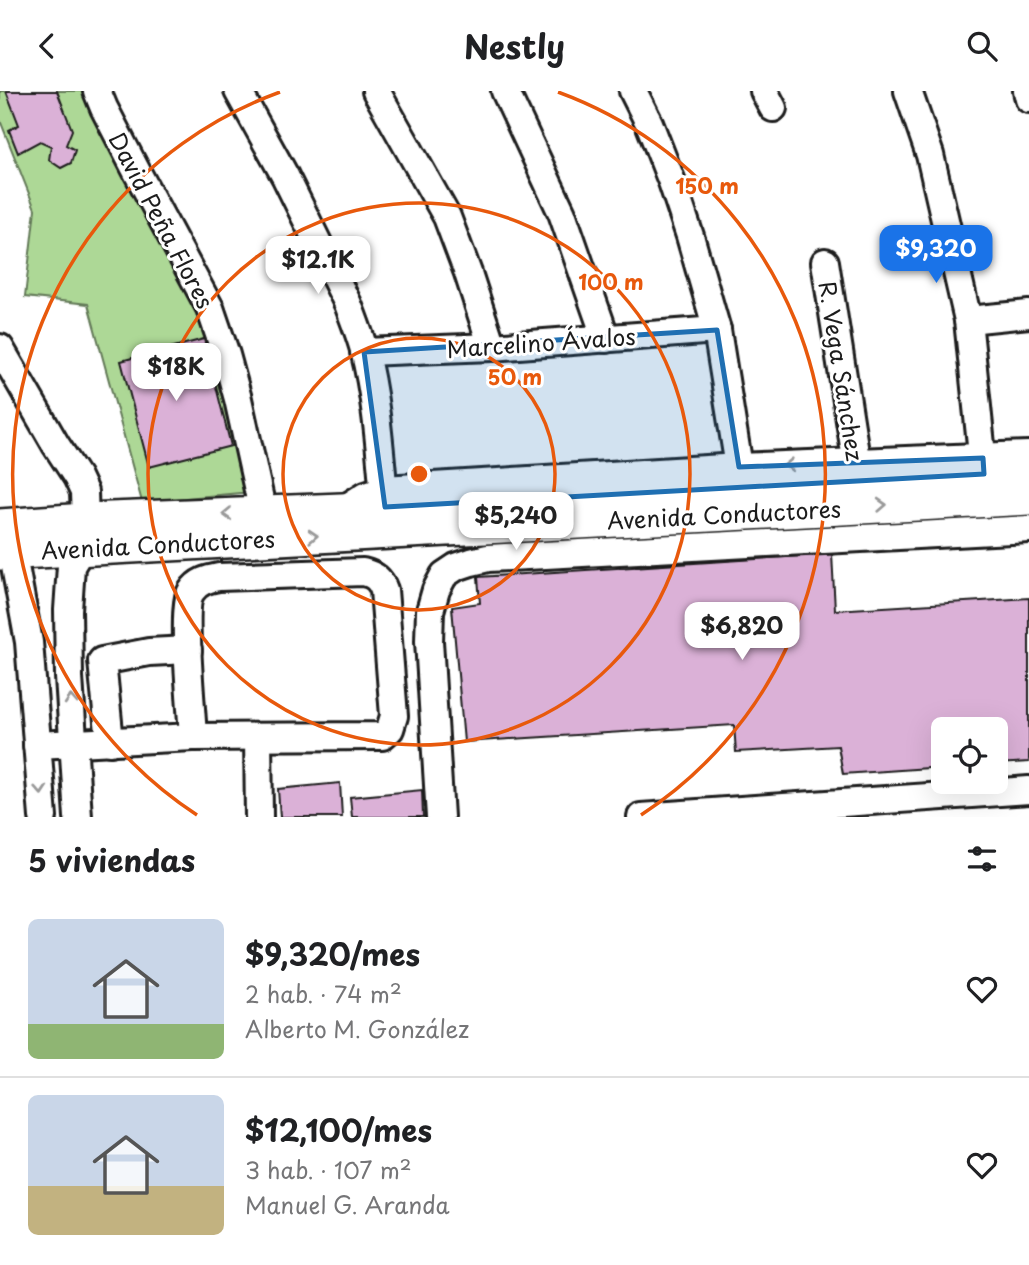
<!DOCTYPE html>
<html lang="es">
<head>
<meta charset="utf-8">
<style>
	body { margin:0; font-family:"Playpen Sans",sans-serif; background:#f2f2f2; color:#202124; height:100vh; display:flex; flex-direction:column; font-size:26px; white-space:nowrap }
	* { box-sizing:border-box; margin:0 }
	p { font-size:23px; color:#757577 }
	.icon { flex:none; width:38px; height:38px; fill:none; stroke:currentColor; stroke-width:2; stroke-linecap:round; stroke-linejoin:round }
	.map { position:relative; height:726px; overflow:hidden }
	.details { display:flex; flex-direction:column; background:#fff; flex:1 }
	.details>* { flex:none }
	.controls { position:absolute; left:931px; top:626px; display:grid; gap:14px }
	.controls a { display:grid; place-items:center; width:77px; height:77px; border-radius:10px; background:#fff; box-shadow:0 7px 28px #0002; font-size:35px }
	.price { position:absolute; translate:-50% -60px; padding:0 16px; border-radius:14px; background:#fff; color:#222; font-size:23px; line-height:46px; filter:drop-shadow(0 2px 4px #0008) }
	.price::after { content:''; position:absolute; left:50%; top:42px; width:21px; height:16px; margin-left:-10px; background:inherit; clip-path:polygon(0 0,100% 0,50% 100%) }
	.price.active { background:#1a73e8; color:#fff }
	ul { padding:0; list-style:none }
	li { display:flex; align-items:center; gap:21px; height:175px; padding:0 28px }
	li+li { border-top:2px solid #e0e0e0 }
	li span { display:grid; place-items:center; flex:none; width:196px; height:140px; border-radius:10px; color:#555 }
	li>.icon { margin-inline-start:auto }
	span .icon { width:84px; height:84px; fill:#fffc; stroke-width:1 }
	li b { font-size:30px }
	h2 { display:flex; justify-content:space-between; align-items:center; height:84px; padding:0 28px; font-size:30px }
	header { display:flex; justify-content:space-between; align-items:center; height:91px; padding:0 28px; background:#fff; font-size:32px; font-weight:700 }
	.map>svg:first-child { display:block }
	.green { fill:#add896; stroke:#647a59; stroke-width:2 }
	.building { fill:#dbb1d7; stroke:#1c1c1c; stroke-width:2 }
	.lines { fill:none; stroke-linecap:round; stroke-linejoin:round }
	.minor-casing { stroke:#1c1c1c; stroke-width:32 }
	.major-casing { stroke:#1c1c1c; stroke-width:38 }
	.minor { stroke:#fff; stroke-width:26 }
	.major { stroke:#fff; stroke-width:33 }
	.oneway { stroke:#999 }
	.marked { fill:#1f6fb2; fill-opacity:0.2; stroke:#1f6fb2; stroke-width:5; stroke-linejoin:round }
	.ring { fill:none; stroke:#e8590c; stroke-width:3.5 }
	.labels { text-anchor:middle; dominant-baseline:central; stroke-width:6; stroke-linejoin:round; paint-order:stroke }
	.street-label { font-size:23px; fill:#1c1c1c; stroke:#fff }
	.centre { fill:#e8590c; stroke:#fff; stroke-width:3.5 }
	.ring-label { font-size:21px; text-anchor:middle; font-weight:bold; fill:#e8590c; stroke:#fff; stroke-width:6; stroke-linejoin:round; paint-order:stroke }
</style>
</head>
<body>
<header><svg class="icon" aria-label="back" viewBox="0 0 24 24"><path d="M15 5l-7 7 7 7"/></svg>Nestly<svg class="icon" aria-label="search" viewBox="0 0 24 24"><circle cx="10" cy="10" r="6"/><path d="M15 15l6 6"/></svg></header>
<div class="map">
<svg width="1029" height="726" viewBox="0 0 1029 726">
	<rect width="100%" height="100%" fill="#fff"/>
	<filter id="ink" filterUnits="userSpaceOnUse"><feTurbulence type="fractalNoise" baseFrequency=".0143" numOctaves="2"/><feDisplacementMap in="SourceGraphic" scale="14" xChannelSelector="R" yChannelSelector="G"/><feConvolveMatrix kernelMatrix="1 2 1 2 8 2 1 2 1" color-interpolation-filters="sRGB"/></filter>
	<g filter="url(#ink)">
		<!-- green -->
		<polygon class="green" points="0,0 85,0 91,22 222,268 251,401 142,411 88,213 25,206 35,118 0,29"/>
		<!-- building -->
		<g class="building">
			<polygon points="6,0 57,0 72,39 66,54 75,59 71,72 61,77 49,69 51,55 40,50 18,62 9,39 19,34"/>
			<polygon points="204,248 231,355 149,376 121,270"/>
			<polygon points="832,463 835,519 1029,507 1029,671 996,673 996,639 943,639 943,676 843,683 838,655 736,661 734,634 464,651 452,516 480,512 478,486"/>
			<polygon points="340,692 342,726 280,726 278,698"/>
			<polygon points="422,699 423,726 352,726 350,706"/>
		</g>
		<g class="lines">
			<!-- minor casing -->
			<g class="minor-casing">
				<g id="minor">
					<polyline points="97,0 104,17 137,81 210,217 226,264 238,308 263,422"/>
					<path d="M238,0L285,85L348,213C354,229 360,244 364,259C377,310 380,363 385,415"/>
					<polyline points="376,0 447,126 468,182 492,256"/>
					<polyline points="505,0 562,122 606,248"/>
					<polyline points="633,0 649,32 672,91 690,145 717,239 739,376 739,395"/>
					<polyline points="764,0 773,17"/>
					<polyline points="908,0 930,64 968,229 984,383"/>
					<polyline points="1027,0 1029,8"/>
					<polyline points="825,171 859,387"/>
					<polyline points="968,229 1029,223"/>
					<polyline points="0,257 56,354 77,386 84,401 85,429 82,457 71,475 68,519 69,586 78,726"/>
					<polyline points="364,261 492,256 717,239"/>
					<polyline points="344,418 366,404 384,398 739,376 1029,364"/>
					<polyline points="9,443 29,551 43,726"/>
					<polyline points="258,646 259,726"/>
					<polyline points="110,651 102,570 149,561 188,559"/>
					<path d="M37,654L193,646L382,645L390,638L394,625L384,499C380,488 375,484 363,481L219,486C208,488 198,490 191,501C181,516 192,622 193,646"/>
					<polyline points="440,726 429,550 430,520 436,499 444,484 456,476 471,471 488,467 1029,438"/>
					<polyline points="641,726 1029,699"/>
				</g>
			</g>
			<!-- major casing -->
			<g class="major-casing">
				<g id="major">
					<polyline points="0,435 85,429 342,419 859,389 1029,381"/>
					<polyline points="0,462 1029,407"/>
				</g>
			</g>
			<!-- minor -->
			<use href="#minor" class="minor"/>
			<!-- major -->
			<use href="#major" class="major"/>
		</g>
		<!-- one-way arrows -->
		<defs><path id="oneway-chevron" d="M-2-3.5L2.5 0L-2 3.5" fill="none" stroke-width="1.6" stroke-linecap="round" stroke-linejoin="round" transform="scale(1.75)"/></defs>
		<g class="oneway">
			<use href="#oneway-chevron" transform="translate(789 374) rotate(178)"/>
			<use href="#oneway-chevron" transform="translate(882 414) rotate(-3)"/>
			<use href="#oneway-chevron" transform="translate(227 423) rotate(178)"/>
			<use href="#oneway-chevron" transform="translate(313 445) rotate(-3)"/>
			<use href="#oneway-chevron" transform="translate(71 609) rotate(-94)"/>
			<use href="#oneway-chevron" transform="translate(41 699) rotate(86)"/>
		</g>
	</g>
	<!-- marked area -->
	<path class="marked" d="M717,239L739,376L983,367L984,383L385,416L364,261Z"/>
	<!-- distance rings -->
	<g class="ring">
		<circle cx="419" cy="383" r="136"/>
		<circle cx="419" cy="383" r="271"/>
		<path d="M197 724A407 407 0 0 1 280 1M558 1A407 407 0 0 1 641 724"/>
	</g>
	<g class="labels">
		<!-- street labels -->
		<g class="street-label">
			<text transform="translate(162 129) rotate(62)">David Peña Flores</text>
			<text transform="translate(541 251) rotate(-4)">Marcelino Ávalos</text>
			<text transform="translate(842 280) rotate(81)">R. Vega Sánchez</text>
			<text transform="translate(724 423) rotate(-3)">Avenida Conductores</text>
			<text transform="translate(158 453) rotate(-3)">Avenida Conductores</text>
		</g>
	</g>
	<circle cx="419" cy="383" r="10" class="centre"/>
	<g class="ring-label">
		<text x="707" y="103">150 m</text>
		<text x="611" y="199">100 m</text>
		<text x="515" y="294">50 m</text>
	</g>
</svg>
<div class="controls">
<a><svg class="icon" aria-label="locate" viewBox="0 0 24 24"><circle cx="12" cy="12" r="6"/><path d="M12 2v4M12 18v4M2 12h4M18 12h4"/></svg></a>
</div>
<b class="price active" style="left:936px;top:194px">$9,320</b>
<b class="price" style="left:318px;top:205px">$12.1K</b>
<b class="price" style="left:176px;top:312px">$18K</b>
<b class="price" style="left:516px;top:461px">$5,240</b>
<b class="price" style="left:742px;top:571px">$6,820</b>
</div>
<section class="details">
<h2>5 viviendas<svg class="icon" aria-label="filters" viewBox="0 0 24 24"><path d="M4 7h16M4 17h16"/><circle cx="9" cy="7" r="2"/><circle cx="15" cy="17" r="2"/></svg></h2>
<ul>
<li><span style="background:linear-gradient(#c9d6e8 75%,#8fb573 0)"><svg class="icon" aria-label="home" viewBox="0 0 24 24"><path d="M3 11l9-7 9 7M6 9v11h12V9"/></svg></span><div><b>$9,320/mes</b><p>2 hab. · 74 m²</p><p>Alberto M. González</p></div><svg class="icon" aria-label="heart" viewBox="0 0 24 24"><path d="M12 20l-8-8c-3-5 5-10 8-4 3-6 11-1 8 4z"/></svg></li>
<li><span style="background:linear-gradient(#c9d6e8 65%,#c2b280 0)"><svg class="icon" aria-label="home" viewBox="0 0 24 24"><path d="M3 11l9-7 9 7M6 9v11h12V9"/></svg></span><div><b>$12,100/mes</b><p>3 hab. · 107 m²</p><p>Manuel G. Aranda</p></div><svg class="icon" aria-label="heart" viewBox="0 0 24 24"><path d="M12 20l-8-8c-3-5 5-10 8-4 3-6 11-1 8 4z"/></svg></li>
</ul>
</section>
</body>
</html>
